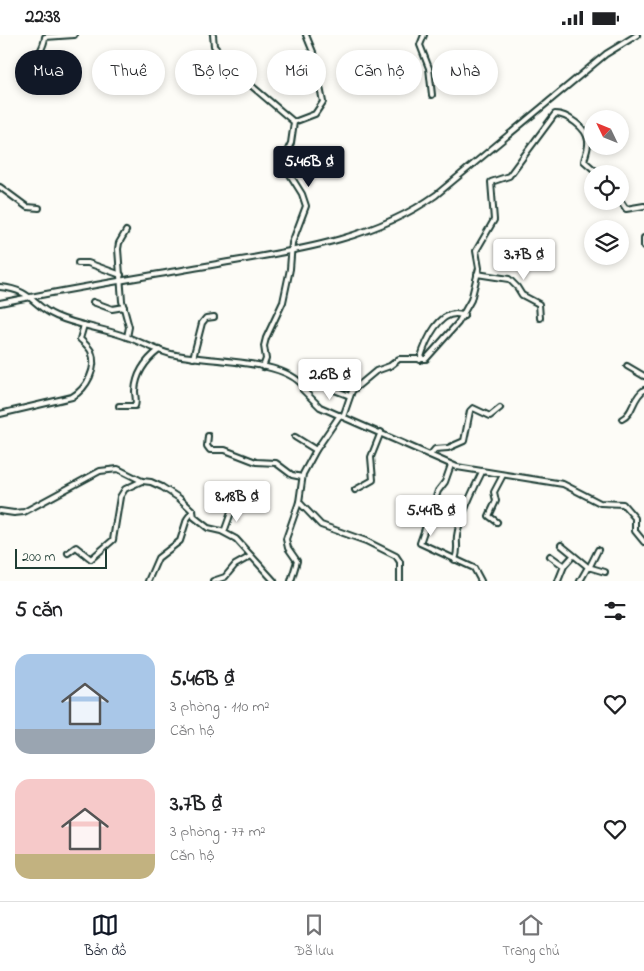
<!DOCTYPE html>
<html lang="vi">
<head>
<meta charset="utf-8">
<style>
	body { margin:0; font-family:"Indie Flower",sans-serif; background:#f6f6f6; color:#202124; height:100vh; display:flex; flex-direction:column; font-size:19px; white-space:nowrap }
	* { box-sizing:border-box; margin:0 }
	p { font-size:16px; color:#757577 }
	.icon { flex:none; width:28px; height:28px; fill:none; stroke:currentColor; stroke-width:2; stroke-linecap:round; stroke-linejoin:round }
	.map { position:relative; height:546px; overflow:hidden }
	.side { display:flex; flex-direction:column; background:#fff; flex:1 }
	.side>* { flex:none }
	.hud { position:absolute; left:15px; top:15px; width:615px; height:45px; display:flex; gap:10px }
	.needle { width:32px; rotate:313deg }
	.controls { position:absolute; left:584px; top:75px; display:grid; gap:10px }
	.controls a { display:grid; place-items:center; width:45px; height:45px; border-radius:50%; background:#fff; box-shadow:0 2px 8px #0003; font-size:25px }
	.scale { position:absolute; left:15px; bottom:12px; width:92px; box-sizing:border-box; padding-left:5px; border:2px solid #1f3d34; border-top:0; font-size:14px; line-height:18px; white-space:nowrap; color:#1f3d34; -webkit-text-stroke:4px #fdfcf7; paint-order:stroke }
	.price { position:absolute; translate:-50% -42px; padding:0 11px; border-radius:5px; background:#fff; color:#222; font-size:16px; line-height:32px; filter:drop-shadow(0 1px 2px #0008) }
	.price::after { content:''; position:absolute; left:50%; top:30px; width:15px; height:11px; margin-left:-8px; background:inherit; clip-path:polygon(0 0,100% 0,50% 100%) }
	.price.active { background:#111827; color:#fff }
	ul { padding:0; list-style:none }
	li { display:flex; align-items:center; gap:15px; height:125px; padding:0 15px }
	li span { display:grid; place-items:center; flex:none; width:140px; height:100px; border-radius:15px; color:#555 }
	li>.icon { margin-inline-start:auto }
	span .icon { width:60px; height:60px; fill:#fffc; stroke-width:1 }
	li b { font-size:21px }
	h2 { display:flex; justify-content:space-between; align-items:center; height:60px; padding:0 15px; font-size:21px }
	.pill { padding:0 18px; border-radius:22px; background:#fff; box-shadow:0 2px 8px #0003; font-size:18px; line-height:45px }
	.pill.active { background:#111827; color:#fff }
	.status { display:flex; justify-content:space-between; align-items:center; height:35px; padding:0 25px; background:#fff; direction:ltr }
	.status svg { height:14px; fill:currentColor }
	.tabs { display:flex; justify-content:space-around; align-items:center; height:70px; border-top:1px solid #e0e0e0; background:#fff; font-size:14px; color:#757577 }
	.tabs a { display:grid; justify-items:center; gap:2px }
	.tabs .active { color:#111827 }
	.map>svg:first-child { display:block }
	.lines { fill:none; stroke-linecap:round; stroke-linejoin:round }
	.minor-casing { stroke:#1f3d34; stroke-width:8 }
	.minor { stroke:#fdfcf7; stroke-width:4 }
</style>
</head>
<body>
<div class="status"><b>22:38</b><svg viewBox="0 0 49 12"><path d="M0 12V9h3v3zM5 12V6h3v6zM10 12V3h3v9zM15 12V0h3v12zM26 1h20v11H26zM47 4h2v5h-2z"/></svg></div>
<div class="map">
<svg width="644" height="546" viewBox="0 0 644 546">
	<rect width="100%" height="100%" fill="#fdfcf7"/>
	<filter id="ink" filterUnits="userSpaceOnUse"><feTurbulence type="fractalNoise" baseFrequency=".02" numOctaves="2"/><feDisplacementMap in="SourceGraphic" scale="10" xChannelSelector="R" yChannelSelector="G"/><feConvolveMatrix kernelMatrix="1 2 1 2 8 2 1 2 1" color-interpolation-filters="sRGB"/></filter>
	<g filter="url(#ink)">
		<g class="lines">
			<!-- minor casing -->
			<g class="minor-casing">
				<g id="minor">
					<polyline points="213,0 214,11 240,41 294,87 291,108 282,127 302,159 306,171 292,208 290,234 283,267 266,303 264,311 266,324 263,332"/>
					<polyline points="424,0 420,10 429,33 432,60"/>
					<path d="M33,54C39,44 33,36 36,25C39,16 44,13 45,2L74,0"/>
					<polyline points="294,87 315,79 323,67 313,17 306,0"/>
					<polyline points="0,152 27,172 39,173"/>
					<polyline points="620,165 626,174 644,171"/>
					<polyline points="126,196 119,208 118,214 122,266 129,292 127,302"/>
					<polyline points="644,203 644,211"/>
					<polyline points="78,228 88,228 121,240"/>
					<polyline points="477,239 509,244 517,252 522,260 539,269 540,283"/>
					<path d="M0,252C33,255 32,271 56,281C76,290 100,293 121,300C138,305 154,315 171,319C204,327 284,323 304,352L303,355L320,372L457,432L563,449L600,468L623,469L635,483V496L644,507"/>
					<polyline points="93,267 112,274 124,272"/>
					<path d="M0,268C68,254 137,243 206,231C284,217 369,208 436,160L606,19L637,0"/>
					<polyline points="193,323 202,288 206,283 214,282"/>
					<path d="M420,325C425,308 440,270 464,281"/>
					<polyline points="627,331 644,341"/>
					<polyline points="329,353 350,361"/>
					<path d="M119,371H135C137,366 135,361 135,356C136,339 146,325 159,315"/>
					<path d="M0,379L72,362C87,353 98,333 91,316C88,311 84,308 80,304L84,290"/>
					<path d="M343,382L352,356L376,336L390,331L399,324H426L458,288L471,265L479,233L476,216L494,185L491,147L509,141L555,79C567,79 587,93 588,106C589,113 585,120 584,126L599,139"/>
					<path d="M622,384C634,378 632,363 644,355"/>
					<polyline points="208,401 207,411 210,415 225,415 256,427 276,428 292,440 302,442"/>
					<polyline points="295,402 316,415"/>
					<polyline points="430,420 435,414 448,413 464,406 470,376 473,373 490,381 500,373"/>
					<polyline points="451,430 445,447 438,456 420,508 474,533 481,546"/>
					<polyline points="355,455 373,445 371,422 381,397"/>
					<polyline points="299,467 321,490 366,506 396,521 400,527 400,546"/>
					<polyline points="0,476 14,478 24,477 100,436 118,434 142,446 151,447 162,452 179,463 193,476 194,482 208,493 221,496 236,504 274,546"/>
					<polyline points="497,487 489,481 496,466 494,457 503,440"/>
					<polyline points="224,497 233,472"/>
					<polyline points="561,510 588,532"/>
					<polyline points="68,518 76,512 91,524 113,505 120,462 125,454 142,446"/>
					<polyline points="550,521 564,531"/>
					<path d="M455,525C459,513 456,510 457,501C459,483 474,453 482,437"/>
					<polyline points="589,533 598,515"/>
					<polyline points="148,546 158,523 180,506 187,484 193,476"/>
					<polyline points="213,546 225,542 235,530 251,521"/>
					<polyline points="291,546 297,526 288,513 286,504 299,467 303,439 316,415 340,380"/>
					<polyline points="558,546 564,531 573,521"/>
					<polyline points="580,546 588,532 605,537"/>
				</g>
			</g>
			<!-- minor -->
			<use href="#minor" class="minor"/>
		</g>
	</g>
</svg>
<div class="controls">
<a><svg class="needle" viewBox="-14 -14 28 28"><path d="M0-13l5 13h-10z" fill="#e53935"/><path d="M0 13l5-13h-10z" fill="#757577"/></svg></a>
<a><svg class="icon" aria-label="locate" viewBox="0 0 24 24"><circle cx="12" cy="12" r="6"/><path d="M12 2v4M12 18v4M2 12h4M18 12h4"/></svg></a>
<a><svg class="icon" aria-label="layers" viewBox="0 0 24 24"><path d="M12 4l9 5-9 5-9-5zM3 14l9 5 9-5"/></svg></a>
</div>
<div class="scale">200 m</div>
<b class="price active" style="left:309px;top:153px">5.46B ₫</b>
<b class="price" style="left:524px;top:246px">3.7B ₫</b>
<b class="price" style="left:330px;top:366px">2.6B ₫</b>
<b class="price" style="left:237px;top:488px">8.18B ₫</b>
<b class="price" style="left:431px;top:502px">5.44B ₫</b>
<div class="hud">
<a class="pill active">Mua</a>
<a class="pill">Thuê</a>
<a class="pill">Bộ lọc</a>
<a class="pill">Mới</a>
<a class="pill">Căn hộ</a>
<a class="pill">Nhà</a>
</div>
</div>
<section class="side">
<h2>5 căn<svg class="icon" aria-label="filters" viewBox="0 0 24 24"><path d="M4 7h16M4 17h16"/><circle cx="9" cy="7" r="2"/><circle cx="15" cy="17" r="2"/></svg></h2>
<ul>
<li><span style="background:linear-gradient(#a9c7e8 75%,#9aa5b1 0)"><svg class="icon" aria-label="home" viewBox="0 0 24 24"><path d="M3 11l9-7 9 7M6 9v11h12V9"/></svg></span><div><b>5.46B ₫</b><p>3 phòng · 110 m²</p><p>Căn hộ</p></div><svg class="icon" aria-label="heart" viewBox="0 0 24 24"><path d="M12 20l-8-8c-3-5 5-10 8-4 3-6 11-1 8 4z"/></svg></li>
<li><span style="background:linear-gradient(#f6c9c9 75%,#c2b280 0)"><svg class="icon" aria-label="home" viewBox="0 0 24 24"><path d="M3 11l9-7 9 7M6 9v11h12V9"/></svg></span><div><b>3.7B ₫</b><p>3 phòng · 77 m²</p><p>Căn hộ</p></div><svg class="icon" aria-label="heart" viewBox="0 0 24 24"><path d="M12 20l-8-8c-3-5 5-10 8-4 3-6 11-1 8 4z"/></svg></li>
</ul>
</section>
<nav class="tabs">
<a class="active"><svg class="icon" aria-label="map" viewBox="0 0 24 24"><path d="M3 6l6-2 6 2 6-2v14l-6 2-6-2-6 2zM9 4v14M15 6v14"/></svg>Bản đồ</a>
<a><svg class="icon" aria-label="saved" viewBox="0 0 24 24"><path d="M7 4h10v16l-5-4-5 4z"/></svg>Đã lưu</a>
<a><svg class="icon" aria-label="home" viewBox="0 0 24 24"><path d="M3 11l9-7 9 7M6 9v11h12V9"/></svg>Trang chủ</a>
</nav>
</body>
</html>
